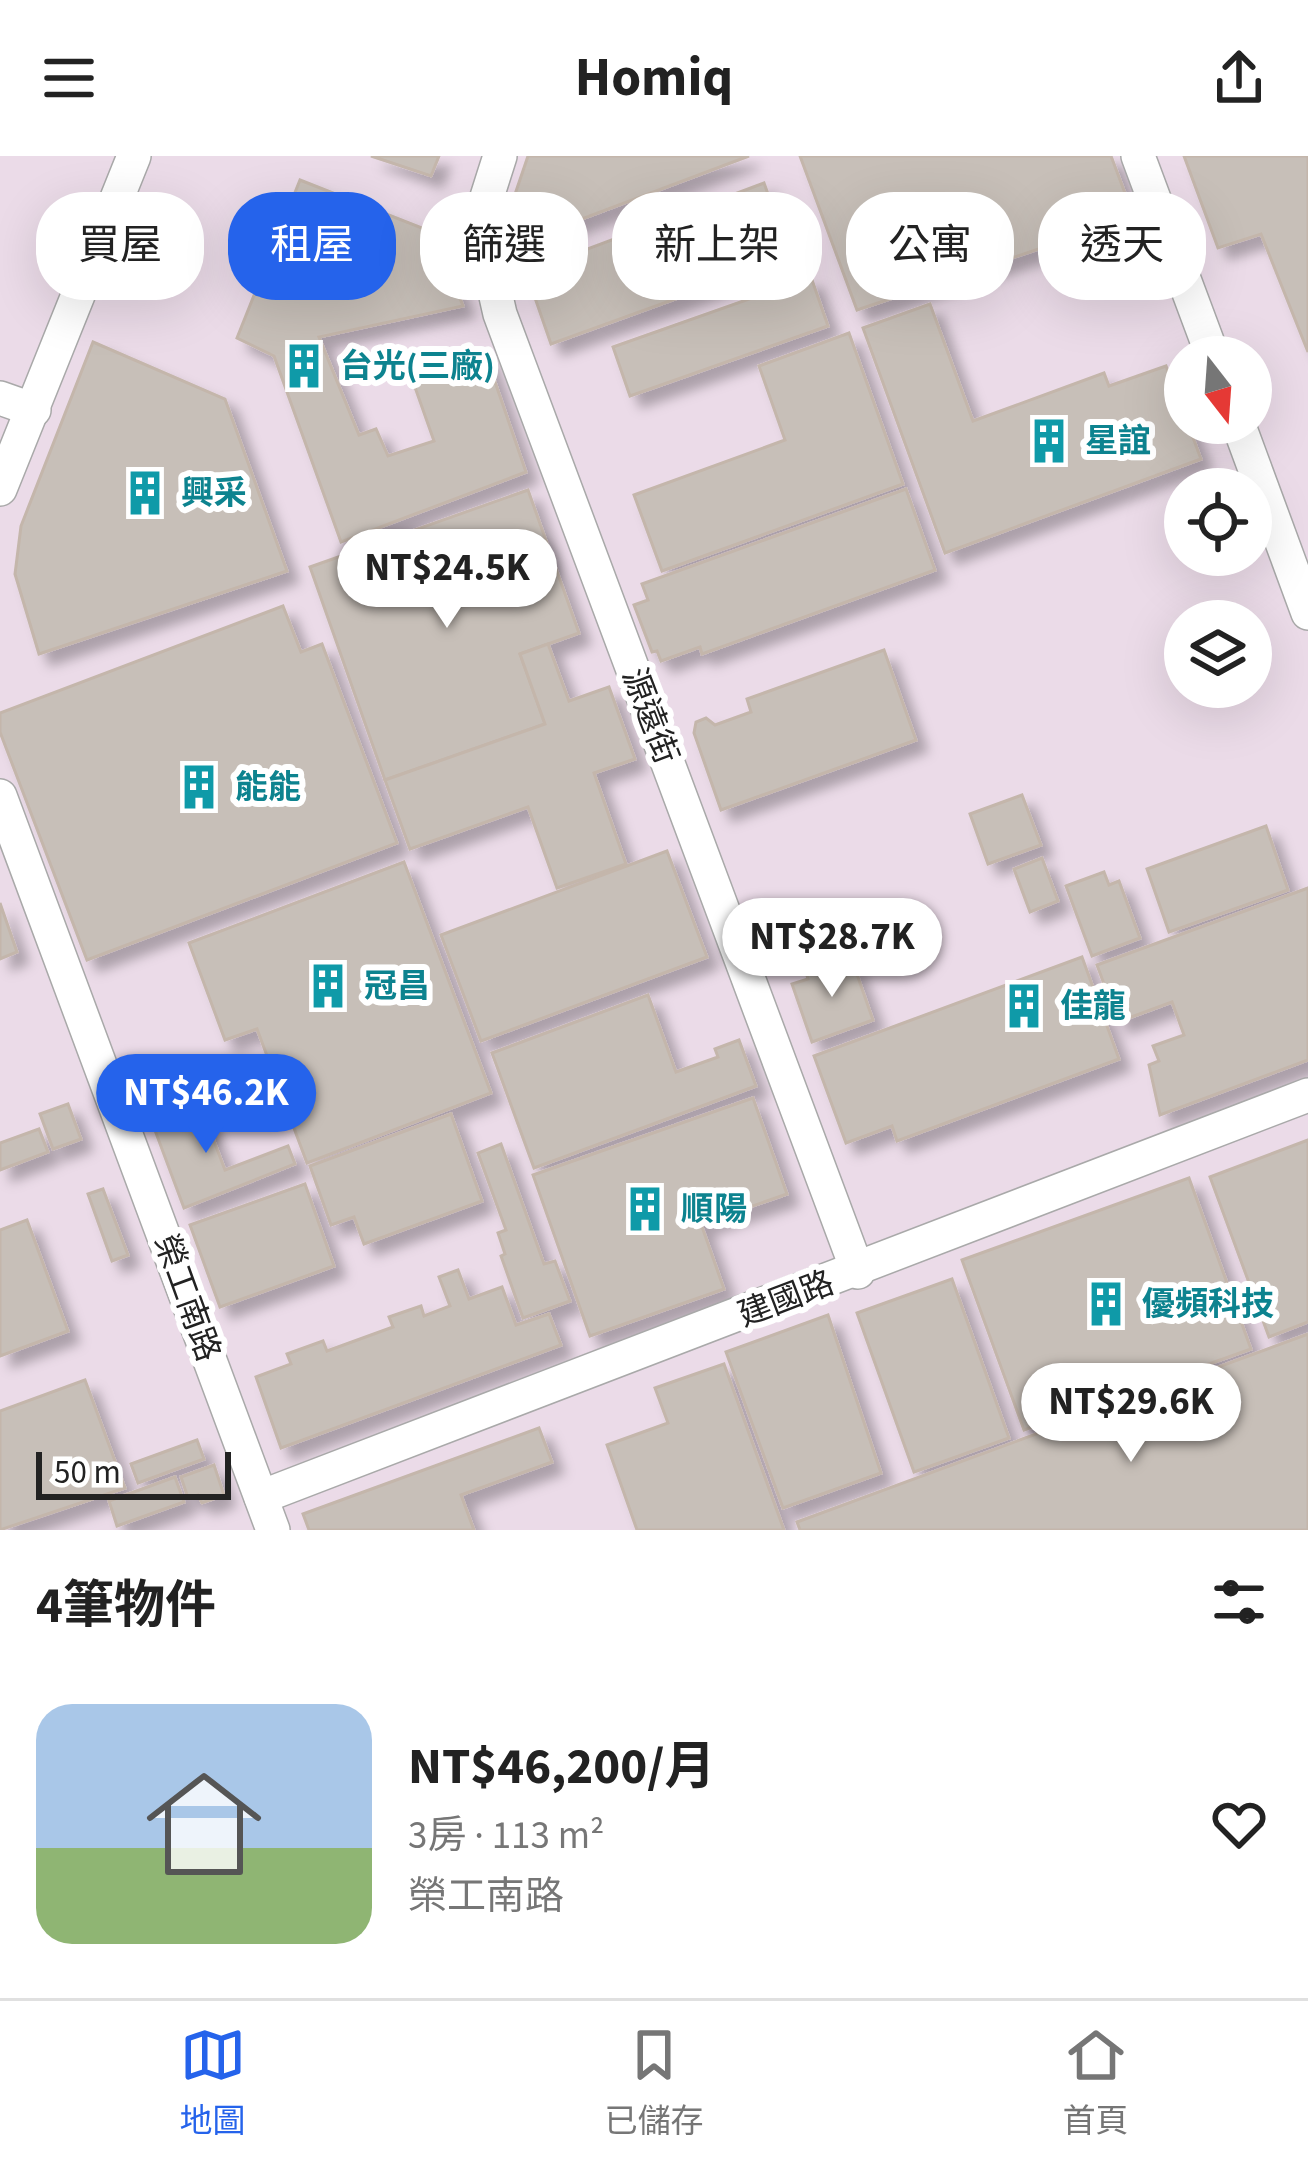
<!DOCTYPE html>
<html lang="zh-TW">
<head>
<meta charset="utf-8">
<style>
	body { margin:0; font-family:"Source Sans 3","Noto Sans TC",sans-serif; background:#f6f6f6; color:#222; height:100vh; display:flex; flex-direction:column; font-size:45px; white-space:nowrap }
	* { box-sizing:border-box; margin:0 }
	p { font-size:39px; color:#767676 }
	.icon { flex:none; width:66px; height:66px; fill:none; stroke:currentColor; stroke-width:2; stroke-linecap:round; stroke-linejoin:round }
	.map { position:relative; height:1374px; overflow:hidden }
	.side { display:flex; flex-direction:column; background:#fff; flex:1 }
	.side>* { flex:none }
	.top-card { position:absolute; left:36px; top:36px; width:1236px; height:108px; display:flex; gap:24px }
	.needle { width:78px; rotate:163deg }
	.buttons { position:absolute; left:1164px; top:180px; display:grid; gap:24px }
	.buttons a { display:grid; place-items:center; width:108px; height:108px; border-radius:50%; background:#fff; box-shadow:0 12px 48px #0002; font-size:60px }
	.scale { position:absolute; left:36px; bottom:30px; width:195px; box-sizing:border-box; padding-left:12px; border:6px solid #222; border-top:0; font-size:33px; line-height:42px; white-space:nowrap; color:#222; -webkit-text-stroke:9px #fff; paint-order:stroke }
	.price { position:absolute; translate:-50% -102px; padding:0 27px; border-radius:42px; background:#fff; color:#222; font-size:39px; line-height:78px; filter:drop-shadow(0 3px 6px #0008) }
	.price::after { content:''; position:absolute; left:50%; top:72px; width:36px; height:27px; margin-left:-18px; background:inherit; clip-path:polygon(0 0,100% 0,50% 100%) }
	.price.on { background:#2563eb; color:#fff }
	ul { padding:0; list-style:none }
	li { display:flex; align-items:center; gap:36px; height:300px; padding:0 36px }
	li span { display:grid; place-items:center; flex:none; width:336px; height:240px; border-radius:36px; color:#555 }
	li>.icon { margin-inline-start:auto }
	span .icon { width:144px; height:144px; fill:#fffc; stroke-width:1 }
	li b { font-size:51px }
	h2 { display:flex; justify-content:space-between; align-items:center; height:144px; padding:0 36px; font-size:51px }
	.pill { padding:0 42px; border-radius:48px; background:#fff; box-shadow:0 12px 48px #0002; font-size:42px; line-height:108px }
	.pill.on { background:#2563eb; color:#fff }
	header { display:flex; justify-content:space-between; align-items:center; height:156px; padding:0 36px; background:#fff; font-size:54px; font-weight:700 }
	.tab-bar { display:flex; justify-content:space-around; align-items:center; height:168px; border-top:3px solid #e0e0e0; background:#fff; font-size:33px; color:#767676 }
	.tab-bar a { display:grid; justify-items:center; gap:6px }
	.tab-bar .on { color:#2563eb }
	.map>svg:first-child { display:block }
	.industrial { fill:#ebdbe8; fill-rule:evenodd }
	.building { fill:#c7bfb8; stroke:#c4b6ab; stroke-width:3; filter:url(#shadow) }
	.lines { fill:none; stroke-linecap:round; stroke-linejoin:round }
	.minor-casing { stroke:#a9a9a9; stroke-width:36 }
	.minor { stroke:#fff; stroke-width:33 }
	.labels { text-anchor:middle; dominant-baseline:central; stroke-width:12; stroke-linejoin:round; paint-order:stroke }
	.culture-label { font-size:33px; font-weight:bold; fill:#0d838f; stroke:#fff; text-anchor:start }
	.street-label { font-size:33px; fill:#222; stroke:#fff }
</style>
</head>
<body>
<header><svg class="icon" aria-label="menu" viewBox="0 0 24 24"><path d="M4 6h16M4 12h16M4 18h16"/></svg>Homiq<svg class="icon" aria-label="share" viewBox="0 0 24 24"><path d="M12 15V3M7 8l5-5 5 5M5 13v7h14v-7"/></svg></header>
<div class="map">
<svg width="1308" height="1374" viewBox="0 0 1308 1374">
	<defs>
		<filter id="shadow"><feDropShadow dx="11" dy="11" stdDeviation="6" flood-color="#0004"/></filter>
	</defs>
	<rect width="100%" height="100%" fill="#f2efe9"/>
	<!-- industrial -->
	<path class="industrial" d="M0,0H1308V1374H0ZM1185,201H1251V267H1185ZM1185,333H1251V399H1185ZM1185,465H1251V531H1185Z"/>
	<!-- building -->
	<g class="building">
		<polygon points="371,0 439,0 431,20"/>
		<polygon points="528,0 749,0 513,89 509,56"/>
		<polygon points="800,0 1111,0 1134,61 857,154"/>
		<polygon points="1184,0 1308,0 1308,196 1261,78 1218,92"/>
		<polygon points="300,24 450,83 443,98 463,150 319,181 359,279 376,273 388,300 434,285 411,220 484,194 526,316 341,386 274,200 237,182"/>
		<polygon points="764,27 791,101 551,188 526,116"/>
		<polygon points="811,121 828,170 630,240 613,191"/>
		<polygon points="930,148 973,265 1104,217 1109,230 1166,210 1201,303 945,397 863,172"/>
		<polygon points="849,177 903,328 662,415 634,339 785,284 759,210"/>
		<polygon points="93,186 225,243 287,415 39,498 15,418 21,370"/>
		<polygon points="906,333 935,414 702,498 700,491 661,505 657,495 652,496 634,449 648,444 642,428"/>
		<polygon points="528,334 579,477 520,498 545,568 385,624 310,411"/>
		<polygon points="283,450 301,496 322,488 397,687 87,804 0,576 0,557"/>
		<polygon points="548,488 569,545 609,531 635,603 594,617 626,708 557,732 528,651 410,693 385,624 545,568 520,498"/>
		<polygon points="884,494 916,584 721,654 694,577 696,566 706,562 715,569 751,556 747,543"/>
		<polygon points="1022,639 1041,689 988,708 970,658"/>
		<polygon points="1266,670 1288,734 1169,776 1147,713"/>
		<polygon points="667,695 707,801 481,885 441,779"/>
		<polygon points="1042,702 1058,745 1030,756 1014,713"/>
		<polygon points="404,706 491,937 307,1007 257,873 225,884 189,787"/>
		<polygon points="1104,716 1109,729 1119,725 1140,782 1092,800 1066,730"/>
		<polygon points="1308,732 1308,904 1160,959 1149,909 1159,905 1153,890 1184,879 1172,846 1118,866 1097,809"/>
		<polygon points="0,747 17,796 0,803"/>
		<polygon points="1082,801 1119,903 897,985 892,970 846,987 814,900"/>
		<polygon points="830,804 833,814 853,807 873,864 812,886 792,828 808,823 805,813"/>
		<polygon points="648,839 676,916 718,901 715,893 739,884 756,930 534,1012 492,897"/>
		<polygon points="753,942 787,1038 701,1068 724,1133 590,1180 533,1019"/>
		<polygon points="198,943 225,1014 288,990 295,1008 184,1052 150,961"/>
		<polygon points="68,948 81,983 53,993 40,958"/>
		<polygon points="451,958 482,1045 364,1088 354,1061 331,1069 310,1010"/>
		<polygon points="39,973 48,996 0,1014 0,987"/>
		<polygon points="1308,984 1308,1166 1269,1181 1210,1021"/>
		<polygon points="501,988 544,1108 555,1105 570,1145 523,1162 501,1100 505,1098 498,1077 506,1074 478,997"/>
		<polygon points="1189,1022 1251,1193 1024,1274 962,1104"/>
		<polygon points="305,1028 334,1110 220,1151 190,1069"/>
		<polygon points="103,1033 128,1099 112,1105 88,1038"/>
		<polygon points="27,1064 68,1175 0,1200 0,1074"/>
		<polygon points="458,1114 469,1143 502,1131 516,1169 549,1158 561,1189 281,1292 256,1221 291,1208 287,1198 323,1185 327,1195 393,1171 389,1161 421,1150 424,1160 450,1150 439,1121"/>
		<polygon points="952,1123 1009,1282 914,1316 857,1157"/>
		<polygon points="828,1159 881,1317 783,1352 726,1196"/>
		<polygon points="1308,1178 1308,1374 800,1374 797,1366"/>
		<polygon points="724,1208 784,1374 637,1374 607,1289 668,1267 655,1232"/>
		<polygon points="85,1224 125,1332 0,1374 0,1255"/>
		<polygon points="539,1272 552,1306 461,1339 474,1374 309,1374 303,1358"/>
		<polygon points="197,1284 204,1303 138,1327 131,1308"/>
		<polygon points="214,1309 224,1339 202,1347 198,1339 188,1342 181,1321"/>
		<polygon points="175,1321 184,1346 117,1370 109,1345"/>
	</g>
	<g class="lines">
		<!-- minor casing -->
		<g class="minor-casing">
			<g id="minor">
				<polyline points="500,0 479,66 500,158 858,1116"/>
				<polyline points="1138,0 1213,201"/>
				<polyline points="0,242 34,254"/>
				<polyline points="1238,267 1308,457"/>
				<polyline points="0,333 134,0"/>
				<polyline points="0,640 273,1374"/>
				<polyline points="261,1341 1308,939"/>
			</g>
		</g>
		<!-- minor -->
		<use href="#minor" class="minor"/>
	</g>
	<!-- icons -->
	<defs>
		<g id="building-bare" transform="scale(3.6)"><path d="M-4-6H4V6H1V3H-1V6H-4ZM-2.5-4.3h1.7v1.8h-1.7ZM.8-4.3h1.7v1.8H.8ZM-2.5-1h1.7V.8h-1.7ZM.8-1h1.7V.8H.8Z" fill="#0f9aa8" stroke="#fff" stroke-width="2.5" paint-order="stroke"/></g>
	</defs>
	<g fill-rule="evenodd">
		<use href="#building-bare" x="304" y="210"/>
		<use href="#building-bare" x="1049" y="285"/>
		<use href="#building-bare" x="145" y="337"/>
		<use href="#building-bare" x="199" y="631"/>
		<use href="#building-bare" x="328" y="830"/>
		<use href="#building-bare" x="1024" y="850"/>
		<use href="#building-bare" x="645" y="1053"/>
		<use href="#building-bare" x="1106" y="1148"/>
	</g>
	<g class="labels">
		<!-- culture labels -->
		<g class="culture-label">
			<text x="340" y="210">台光(三廠)</text>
			<text x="1085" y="285">星誼</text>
			<text x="181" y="337">興采</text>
			<text x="235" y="631">能能</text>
			<text x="364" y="830">冠昌</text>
			<text x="1060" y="850">佳龍</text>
			<text x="681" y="1053">順陽</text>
			<text x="1142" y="1148">優頻科技</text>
		</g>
		<!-- street labels -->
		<g class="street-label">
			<text transform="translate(650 560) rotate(69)">源遠街</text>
			<text transform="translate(187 1142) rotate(70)">榮工南路</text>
			<text transform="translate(786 1143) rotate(-21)">建國路</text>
		</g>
	</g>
</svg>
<div class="buttons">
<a><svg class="needle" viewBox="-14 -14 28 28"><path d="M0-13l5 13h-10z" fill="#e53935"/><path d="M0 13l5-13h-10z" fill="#767676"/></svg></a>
<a><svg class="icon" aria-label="locate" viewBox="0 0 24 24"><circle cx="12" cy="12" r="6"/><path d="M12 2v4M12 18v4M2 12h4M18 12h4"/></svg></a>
<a><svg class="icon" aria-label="layers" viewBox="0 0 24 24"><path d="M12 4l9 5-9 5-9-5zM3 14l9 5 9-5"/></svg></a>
</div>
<div class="scale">50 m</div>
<b class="price" style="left:447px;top:475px">NT$24.5K</b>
<b class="price" style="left:832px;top:844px">NT$28.7K</b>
<b class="price on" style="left:206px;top:1000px">NT$46.2K</b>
<b class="price" style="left:1131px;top:1309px">NT$29.6K</b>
<div class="top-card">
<a class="pill">買屋</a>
<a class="pill on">租屋</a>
<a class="pill">篩選</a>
<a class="pill">新上架</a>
<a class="pill">公寓</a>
<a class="pill">透天</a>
</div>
</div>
<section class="side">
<h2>4筆物件<svg class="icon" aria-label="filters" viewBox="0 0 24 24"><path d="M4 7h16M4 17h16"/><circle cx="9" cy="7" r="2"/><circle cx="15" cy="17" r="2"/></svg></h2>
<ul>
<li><span style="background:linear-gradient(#a9c7e8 60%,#8fb573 0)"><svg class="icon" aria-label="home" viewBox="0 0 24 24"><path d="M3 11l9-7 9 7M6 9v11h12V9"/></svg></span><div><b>NT$46,200/月</b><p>3房 · 113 m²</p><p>榮工南路</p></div><svg class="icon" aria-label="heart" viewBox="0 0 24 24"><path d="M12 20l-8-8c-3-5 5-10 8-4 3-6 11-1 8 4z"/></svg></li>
</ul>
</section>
<nav class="tab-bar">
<a class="on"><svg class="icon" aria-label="map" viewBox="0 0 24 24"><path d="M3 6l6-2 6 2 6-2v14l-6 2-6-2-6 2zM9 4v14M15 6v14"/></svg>地圖</a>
<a><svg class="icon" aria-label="saved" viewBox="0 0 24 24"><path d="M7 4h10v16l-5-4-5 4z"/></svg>已儲存</a>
<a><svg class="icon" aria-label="home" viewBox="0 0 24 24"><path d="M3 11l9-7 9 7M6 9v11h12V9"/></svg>首頁</a>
</nav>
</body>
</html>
